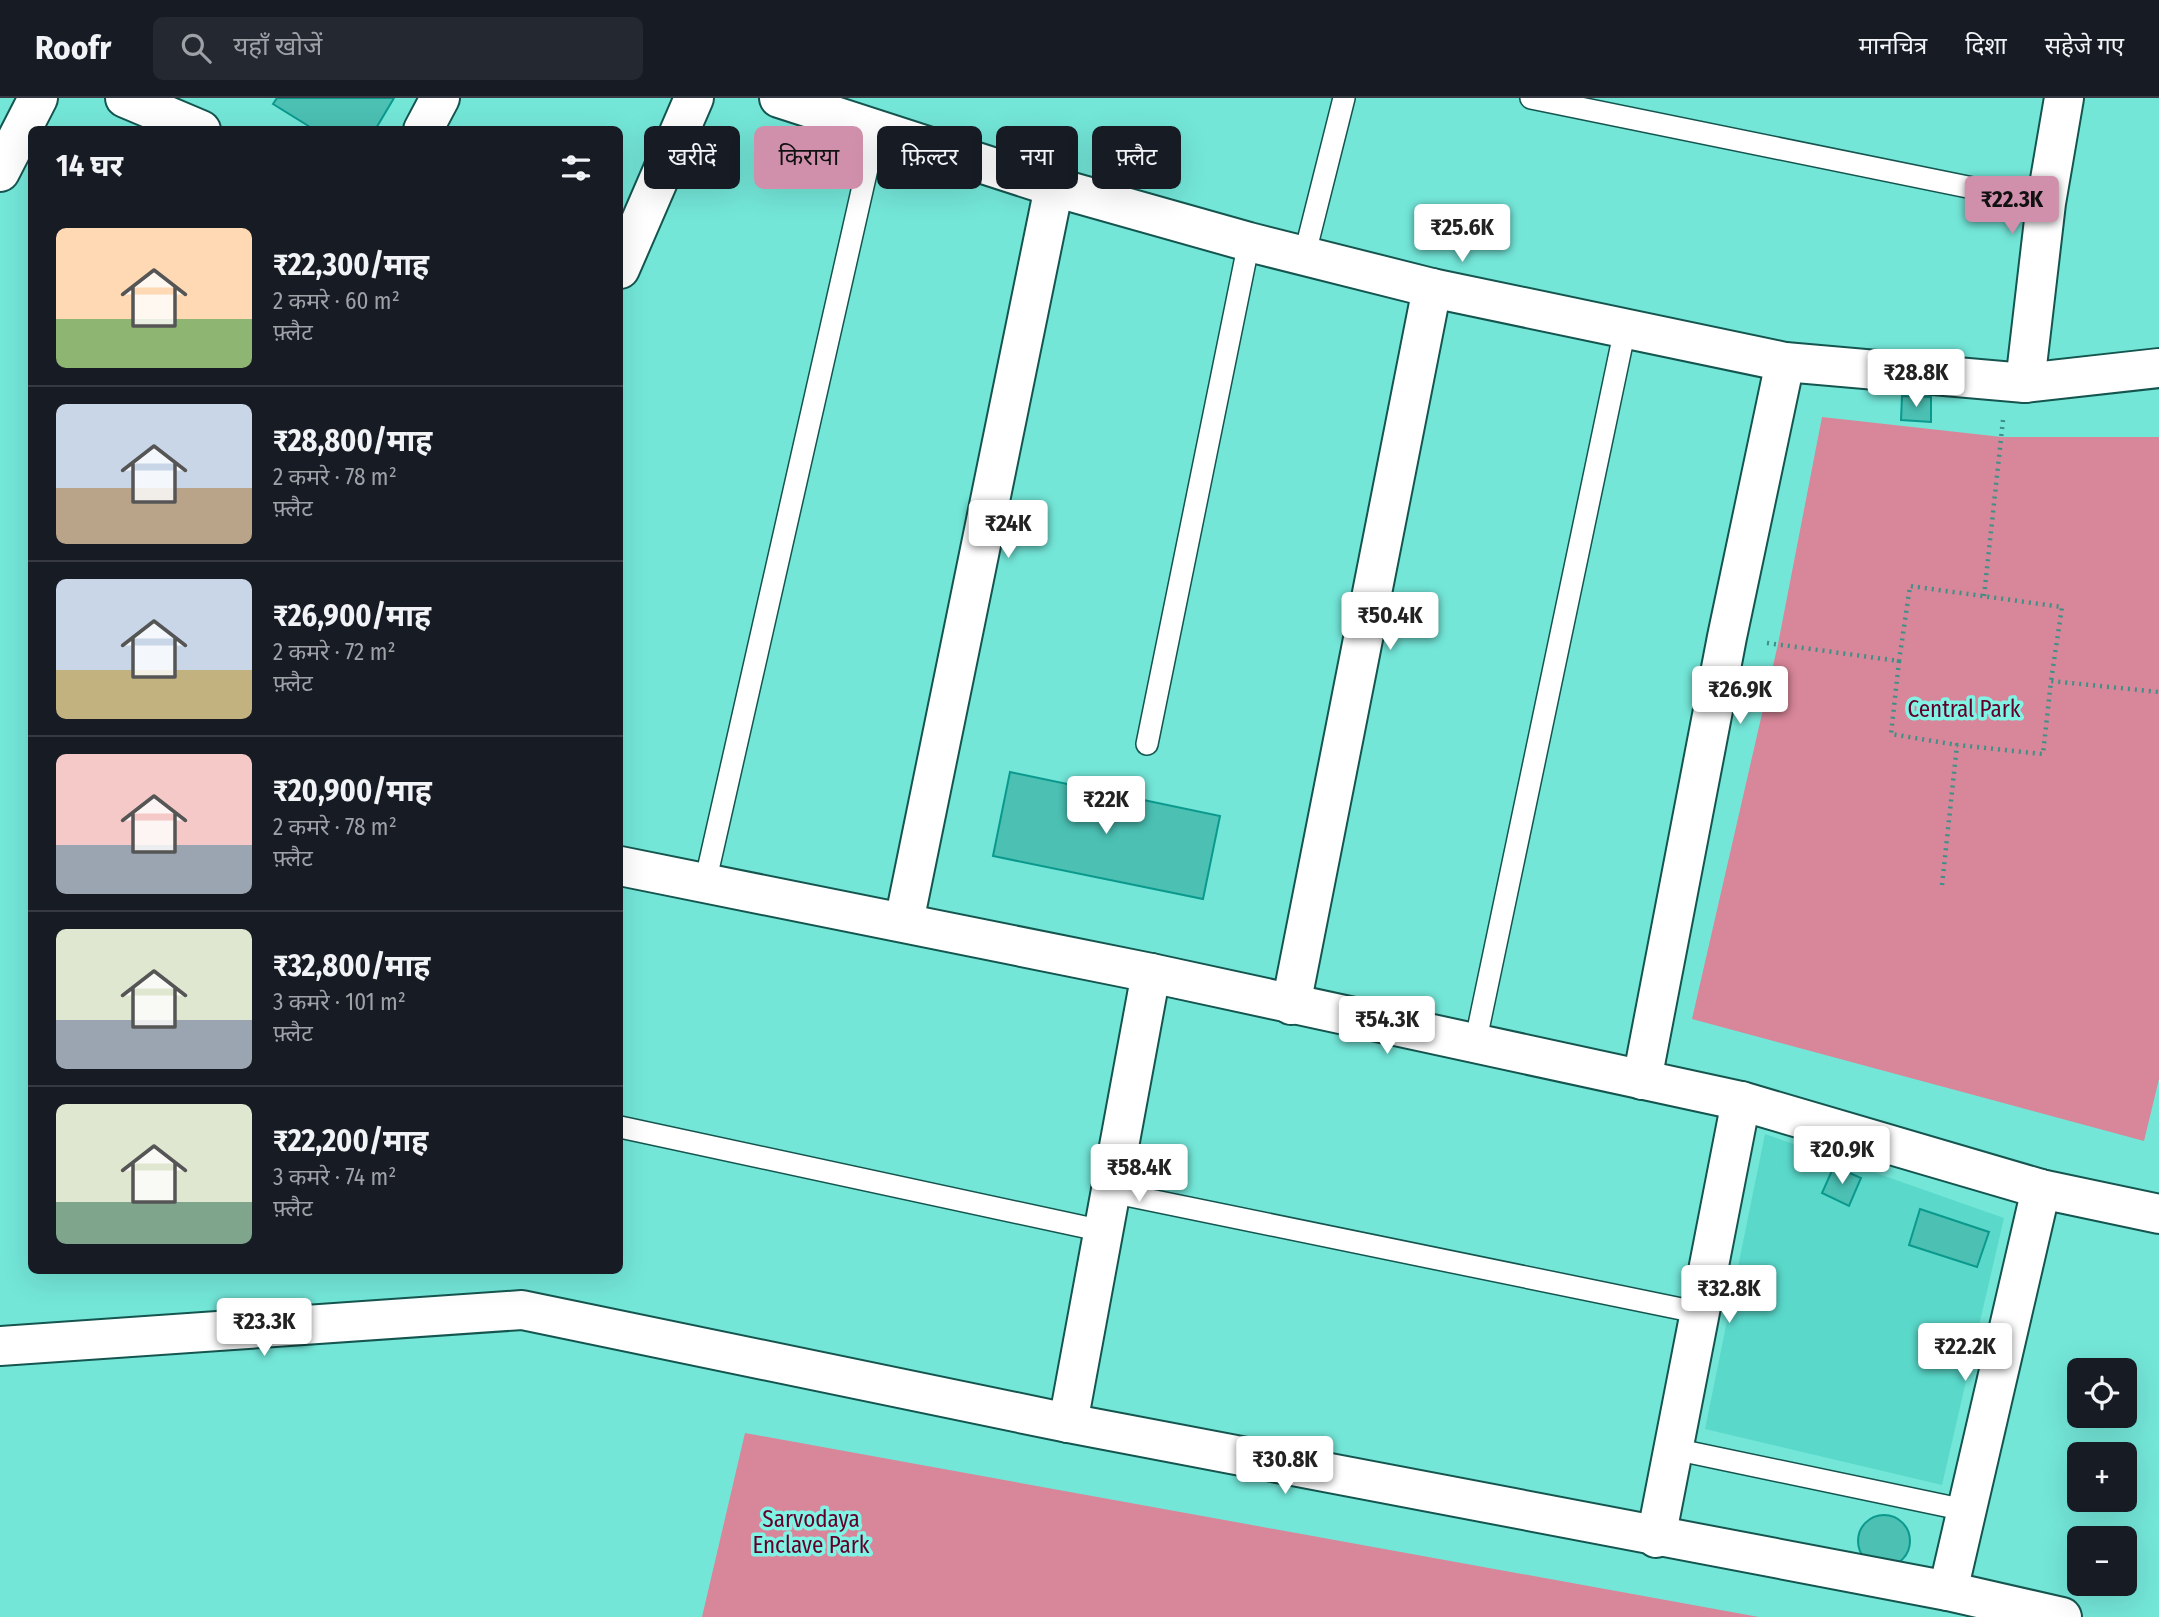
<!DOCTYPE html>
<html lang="hi">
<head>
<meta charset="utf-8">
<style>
	body { margin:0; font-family:"Fira Sans Condensed","Noto Sans Devanagari",sans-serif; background:#242831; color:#f1f3f6; height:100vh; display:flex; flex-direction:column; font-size:26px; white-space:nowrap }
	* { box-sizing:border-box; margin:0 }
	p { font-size:23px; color:#9ea1a6 }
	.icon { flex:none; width:38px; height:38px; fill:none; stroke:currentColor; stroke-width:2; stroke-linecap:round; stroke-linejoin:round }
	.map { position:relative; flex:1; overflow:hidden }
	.sheet { position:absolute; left:28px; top:28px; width:595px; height:1148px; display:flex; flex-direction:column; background:#171b24; border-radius:10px; box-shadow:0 7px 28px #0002 }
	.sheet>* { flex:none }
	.guide { position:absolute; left:644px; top:28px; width:665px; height:63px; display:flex; gap:14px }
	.fabs { position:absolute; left:2067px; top:1260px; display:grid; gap:14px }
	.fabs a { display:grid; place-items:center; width:70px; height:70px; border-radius:10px; background:#171b24; box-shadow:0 7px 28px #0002; font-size:35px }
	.price { position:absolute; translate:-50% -60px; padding:0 16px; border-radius:7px; background:#fff; color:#222; font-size:23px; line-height:46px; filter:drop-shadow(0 2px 4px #0008) }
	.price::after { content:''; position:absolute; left:50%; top:42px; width:21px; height:16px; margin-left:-10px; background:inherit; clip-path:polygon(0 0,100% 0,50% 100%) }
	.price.on { background:#d090ab; color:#111 }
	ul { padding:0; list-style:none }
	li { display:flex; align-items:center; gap:21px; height:175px; padding:0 28px }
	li+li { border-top:2px solid #363941 }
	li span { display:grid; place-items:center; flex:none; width:196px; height:140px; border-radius:10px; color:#555 }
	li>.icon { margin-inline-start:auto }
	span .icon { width:84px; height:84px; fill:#fffc; stroke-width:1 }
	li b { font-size:30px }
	h2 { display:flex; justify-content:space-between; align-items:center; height:84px; padding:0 28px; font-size:30px }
	.pill { padding:0 24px; border-radius:10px; background:#171b24; box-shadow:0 7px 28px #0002; font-size:24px; line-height:63px }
	.pill.on { background:#d090ab; color:#111 }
	header { display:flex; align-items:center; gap:42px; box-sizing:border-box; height:98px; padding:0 35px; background:#171b24; border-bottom:2px solid #363941 }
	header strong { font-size:33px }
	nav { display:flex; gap:38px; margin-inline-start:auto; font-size:24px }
	.search { width:490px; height:63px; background:#242831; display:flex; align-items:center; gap:18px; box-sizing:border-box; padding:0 24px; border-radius:10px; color:#9ea1a6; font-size:26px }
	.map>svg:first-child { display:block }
	.built { fill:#5ad9cb }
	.green { fill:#d88699 }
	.building { fill:#4bc0b3; stroke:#0b998d; stroke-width:2 }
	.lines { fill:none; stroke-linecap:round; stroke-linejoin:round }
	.service-casing { stroke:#15554f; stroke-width:24 }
	.minor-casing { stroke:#15554f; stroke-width:42 }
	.trunk-casing { stroke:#15554f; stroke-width:42 }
	.path { stroke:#3e9086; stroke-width:4.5; stroke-dasharray:2 5; stroke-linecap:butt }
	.service { stroke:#fff; stroke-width:21 }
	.minor { stroke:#fff; stroke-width:38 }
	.trunk { stroke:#fff; stroke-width:38 }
	.labels { text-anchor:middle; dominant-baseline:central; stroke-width:7; stroke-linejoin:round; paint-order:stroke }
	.park-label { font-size:23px; fill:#620029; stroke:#81f3e5 }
</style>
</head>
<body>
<header>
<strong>Roofr</strong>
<div class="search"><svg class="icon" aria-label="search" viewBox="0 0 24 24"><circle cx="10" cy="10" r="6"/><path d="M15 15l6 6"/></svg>यहाँ खोजें</div>
<nav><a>मानचित्र</a><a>दिशा</a><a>सहेजे गए</a></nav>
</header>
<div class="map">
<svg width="2159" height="1519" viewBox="0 0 2159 1519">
	<rect width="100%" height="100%" fill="#73e6d8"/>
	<!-- built -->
	<polygon class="built" points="1765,1036 2004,1120 1942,1387 1705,1331"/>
	<!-- green -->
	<g class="green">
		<polygon points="1822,319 2002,339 2159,339 2159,981 2144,1043 1692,921 1778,546"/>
		<polygon points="745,1335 1759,1519 702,1519"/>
	</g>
	<!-- building -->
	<g class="building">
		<polygon points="277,0 394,0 375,32 315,32 273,6"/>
		<polygon points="1902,298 1931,299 1931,324 1901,322"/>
		<polygon points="1010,674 1220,718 1203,801 993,758"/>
		<polygon points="1834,1068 1861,1080 1849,1108 1822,1095"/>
		<polygon points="1920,1111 1989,1134 1977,1169 1909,1147"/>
		<circle cx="1884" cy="1443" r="26"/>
	</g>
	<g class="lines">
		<!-- service casing -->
		<g class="service-casing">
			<g id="service">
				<polyline points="1531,0 2046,105"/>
				<polyline points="1304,159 1344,0"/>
				<polyline points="1147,646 1249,144"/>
				<polyline points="705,785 876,31"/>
				<polyline points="1475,946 1625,231"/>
				<polyline points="620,1029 1103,1133"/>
				<polyline points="1111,1094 1701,1215"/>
				<polyline points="1674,1351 1965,1412"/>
			</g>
		</g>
		<!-- minor casing -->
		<g class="minor-casing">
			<g id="minor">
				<polyline points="125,0 201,32"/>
				<polyline points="779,0 1054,89 1249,144 1432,190 1785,264 2025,285 2159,270"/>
				<polyline points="423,32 440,0"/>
				<polyline points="620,171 694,0"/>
				<polyline points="2025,285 2046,105 2064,0"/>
				<polyline points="620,768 1151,875 1741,1003 2041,1091 2159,1116"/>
				<polyline points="904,824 1054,89"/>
				<polyline points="1291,907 1432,190"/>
				<polyline points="1642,982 1727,539 1785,264"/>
				<polyline points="0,1248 522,1212 1068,1325 1948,1493 2062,1519"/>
				<polyline points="1068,1325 1151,875"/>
				<polyline points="1656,1440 1741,1003"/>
				<polyline points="1948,1493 2041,1091"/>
			</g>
		</g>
		<!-- trunk casing -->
		<g class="trunk-casing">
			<polyline id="trunk" points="0,74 38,0"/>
		</g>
		<!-- path -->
		<g class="path">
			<polyline points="1984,498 2003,322"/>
			<polyline points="1767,545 1899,563 1910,488 2062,509 2051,583"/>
			<polyline points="1899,563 1891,636 1957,647"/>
			<polyline points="1942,787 1957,647 2043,656 2051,583 2159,594"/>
		</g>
		<!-- service -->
		<use href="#service" class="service"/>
		<!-- minor -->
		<use href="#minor" class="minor"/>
		<!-- trunk -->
		<use href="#trunk" class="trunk"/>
	</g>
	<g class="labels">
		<!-- park labels -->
		<g class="park-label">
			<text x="1964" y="611">Central Park</text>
			<text x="811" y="1421">Sarvodaya<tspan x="811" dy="26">Enclave Park</tspan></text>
		</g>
	</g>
</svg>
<div class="fabs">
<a><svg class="icon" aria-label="locate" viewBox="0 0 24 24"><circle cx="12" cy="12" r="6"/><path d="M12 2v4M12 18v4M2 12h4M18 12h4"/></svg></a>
<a>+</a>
<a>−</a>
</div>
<b class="price on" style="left:2012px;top:138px">₹22.3K</b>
<b class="price" style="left:1462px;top:166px">₹25.6K</b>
<b class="price" style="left:1916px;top:311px">₹28.8K</b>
<b class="price" style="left:1008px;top:462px">₹24K</b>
<b class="price" style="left:1390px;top:554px">₹50.4K</b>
<b class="price" style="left:1740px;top:628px">₹26.9K</b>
<b class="price" style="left:1106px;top:738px">₹22K</b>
<b class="price" style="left:1387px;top:958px">₹54.3K</b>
<b class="price" style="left:1842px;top:1088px">₹20.9K</b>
<b class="price" style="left:1139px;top:1106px">₹58.4K</b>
<b class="price" style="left:1729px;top:1227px">₹32.8K</b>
<b class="price" style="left:264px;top:1260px">₹23.3K</b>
<b class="price" style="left:1965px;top:1285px">₹22.2K</b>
<b class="price" style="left:1285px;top:1398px">₹30.8K</b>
<div class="guide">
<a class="pill">खरीदें</a>
<a class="pill on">किराया</a>
<a class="pill">फ़िल्टर</a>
<a class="pill">नया</a>
<a class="pill">फ़्लैट</a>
</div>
<section class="sheet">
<h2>14 घर<svg class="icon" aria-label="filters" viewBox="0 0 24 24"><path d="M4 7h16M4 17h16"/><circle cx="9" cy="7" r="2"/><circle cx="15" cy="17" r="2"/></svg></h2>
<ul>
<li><span style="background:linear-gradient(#ffd9b3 65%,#8fb573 0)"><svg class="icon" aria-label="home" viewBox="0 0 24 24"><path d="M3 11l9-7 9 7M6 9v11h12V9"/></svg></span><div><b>₹22,300/माह</b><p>2 कमरे · 60 m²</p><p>फ़्लैट</p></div></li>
<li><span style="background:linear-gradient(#c9d6e8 60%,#b9a48a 0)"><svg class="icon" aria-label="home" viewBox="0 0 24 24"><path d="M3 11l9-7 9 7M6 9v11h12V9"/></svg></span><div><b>₹28,800/माह</b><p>2 कमरे · 78 m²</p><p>फ़्लैट</p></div></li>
<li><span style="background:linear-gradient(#c9d6e8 65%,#c2b280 0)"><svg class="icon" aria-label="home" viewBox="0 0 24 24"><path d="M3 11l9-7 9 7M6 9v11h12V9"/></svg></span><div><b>₹26,900/माह</b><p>2 कमरे · 72 m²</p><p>फ़्लैट</p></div></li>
<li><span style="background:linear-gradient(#f6c9c9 65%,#9aa5b1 0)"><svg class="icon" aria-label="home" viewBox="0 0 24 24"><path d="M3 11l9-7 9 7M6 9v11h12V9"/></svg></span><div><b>₹20,900/माह</b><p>2 कमरे · 78 m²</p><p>फ़्लैट</p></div></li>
<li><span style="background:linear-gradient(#dfe7d0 65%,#9aa5b1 0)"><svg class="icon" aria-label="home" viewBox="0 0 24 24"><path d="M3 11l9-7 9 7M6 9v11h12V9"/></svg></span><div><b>₹32,800/माह</b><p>3 कमरे · 101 m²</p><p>फ़्लैट</p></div></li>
<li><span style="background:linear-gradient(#dfe7d0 70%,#7fa58c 0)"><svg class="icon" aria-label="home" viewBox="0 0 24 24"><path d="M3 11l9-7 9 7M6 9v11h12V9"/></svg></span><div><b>₹22,200/माह</b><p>3 कमरे · 74 m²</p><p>फ़्लैट</p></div></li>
</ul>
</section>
</div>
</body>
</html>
